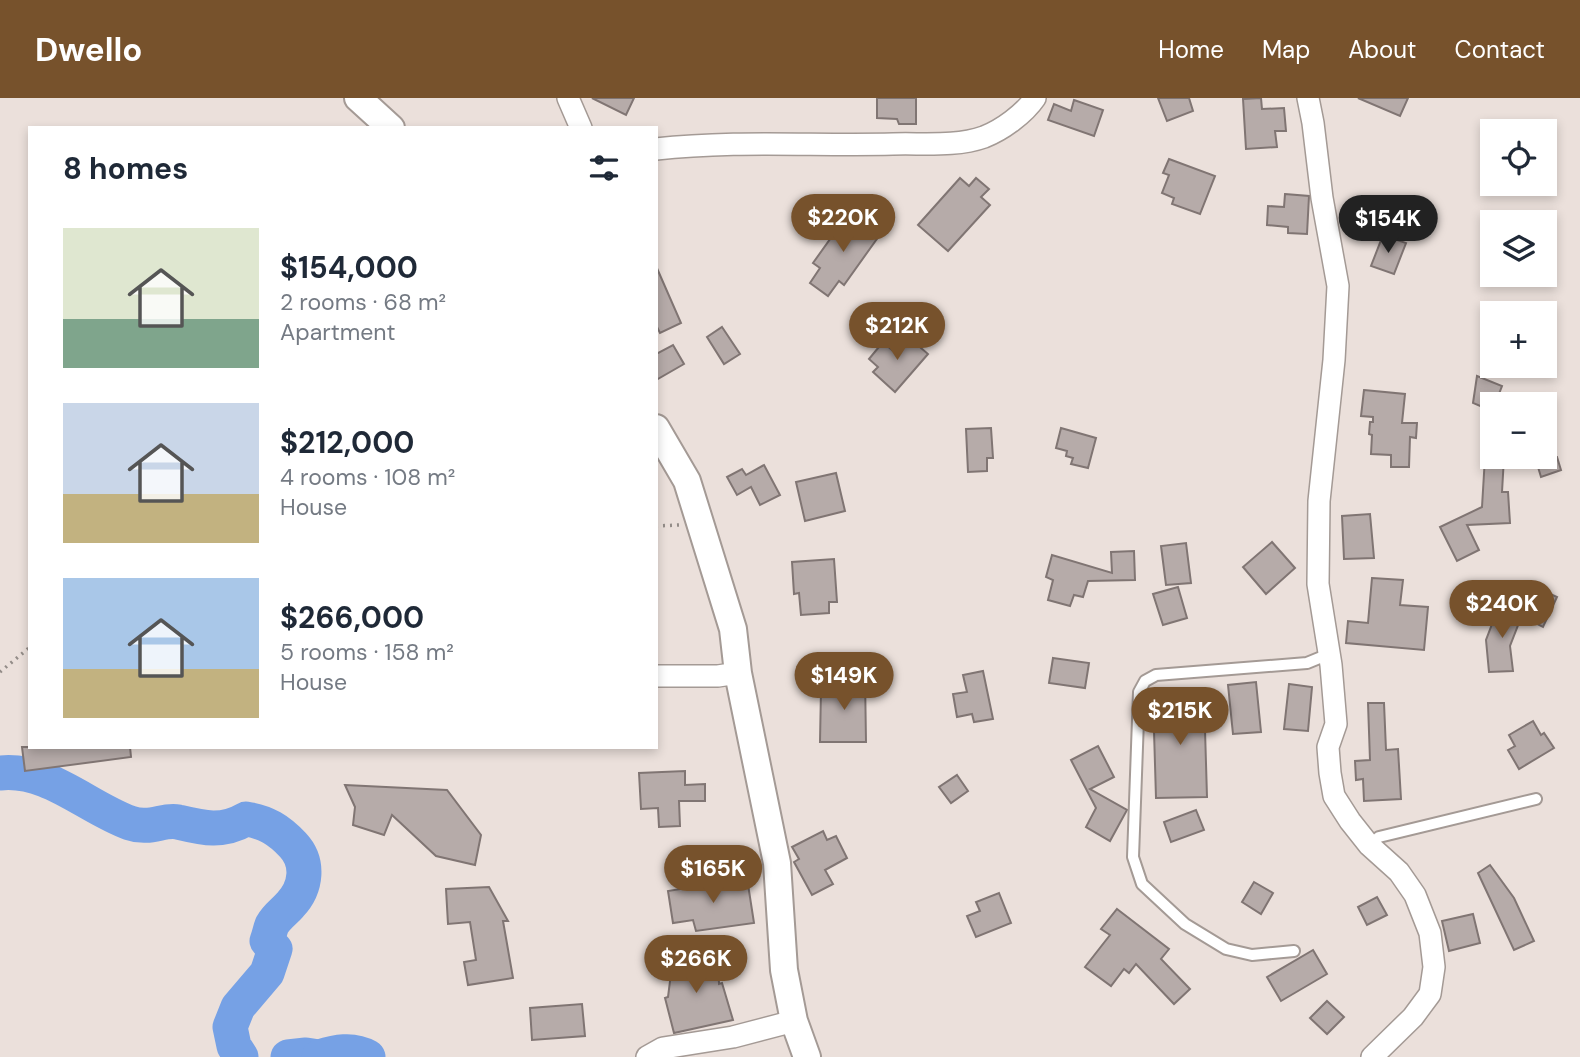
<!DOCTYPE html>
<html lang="en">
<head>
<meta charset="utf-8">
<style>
	body { margin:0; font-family:"DM Sans",sans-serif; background:#f6f6f7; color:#1f2937; height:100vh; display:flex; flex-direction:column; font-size:26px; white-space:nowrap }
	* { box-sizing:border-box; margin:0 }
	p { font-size:23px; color:#747a83 }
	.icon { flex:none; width:38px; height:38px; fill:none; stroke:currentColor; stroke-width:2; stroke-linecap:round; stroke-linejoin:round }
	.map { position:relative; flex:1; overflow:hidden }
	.side { position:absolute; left:28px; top:28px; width:630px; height:623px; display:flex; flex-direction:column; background:#fff; border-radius:0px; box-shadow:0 4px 10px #0003 }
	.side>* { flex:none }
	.controls { position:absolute; left:1480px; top:21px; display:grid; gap:14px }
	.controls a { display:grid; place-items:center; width:77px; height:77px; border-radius:0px; background:#fff; box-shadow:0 4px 10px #0003; font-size:35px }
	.price { position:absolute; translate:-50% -60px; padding:0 16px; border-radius:24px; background:#77522c; color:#fff; font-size:23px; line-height:46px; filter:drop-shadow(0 2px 4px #0008) }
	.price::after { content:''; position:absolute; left:50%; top:42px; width:21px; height:16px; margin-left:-10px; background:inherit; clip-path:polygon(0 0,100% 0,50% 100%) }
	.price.active { background:#222; color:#fff }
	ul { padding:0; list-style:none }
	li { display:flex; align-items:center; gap:21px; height:175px; padding:0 35px }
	li span { display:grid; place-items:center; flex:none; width:196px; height:140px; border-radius:0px; color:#555 }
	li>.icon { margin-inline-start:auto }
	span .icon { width:84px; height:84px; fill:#fffc; stroke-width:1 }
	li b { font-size:30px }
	h2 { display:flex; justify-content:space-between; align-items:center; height:84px; padding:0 35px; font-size:30px }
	header { display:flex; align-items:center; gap:42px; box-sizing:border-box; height:98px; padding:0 35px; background:#77522c; color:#fff }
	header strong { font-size:33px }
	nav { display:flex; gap:38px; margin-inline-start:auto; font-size:24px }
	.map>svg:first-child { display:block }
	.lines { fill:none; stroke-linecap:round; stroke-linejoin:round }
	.river { stroke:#76a1e5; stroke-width:35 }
	.building { fill:#b6aba9; stroke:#807573; stroke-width:2 }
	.service-casing { stroke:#a49a95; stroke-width:14 }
	.minor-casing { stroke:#a49a95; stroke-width:24 }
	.tertiary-casing { stroke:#a49a95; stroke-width:30 }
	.path { stroke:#938c88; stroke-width:3.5; stroke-dasharray:2 5; stroke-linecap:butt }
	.service { stroke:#fff; stroke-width:10 }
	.minor { stroke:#fff; stroke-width:21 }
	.tertiary { stroke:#fff; stroke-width:26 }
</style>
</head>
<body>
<header>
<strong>Dwello</strong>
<nav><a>Home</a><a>Map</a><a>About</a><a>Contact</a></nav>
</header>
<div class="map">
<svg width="1580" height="959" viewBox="0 0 1580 959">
	<rect width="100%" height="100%" fill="#ebe0db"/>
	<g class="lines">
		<!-- river -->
		<g class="river">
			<path d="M0,675C49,670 86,709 130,725C150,732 163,721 178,724C203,730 222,735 246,721C266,724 279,732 293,747C309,764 307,789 290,807C284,814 277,818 272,827C270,832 269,838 267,843L275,851L267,875L238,909L230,929L234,948L241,959"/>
			<polyline points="288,959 306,957 319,959"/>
			<path d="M319,959C336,954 352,950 368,959"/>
		</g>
	</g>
	<!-- building -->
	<g class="building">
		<polygon points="592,0 634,0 626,17"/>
		<polygon points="877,0 916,0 916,26 899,26 897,21 877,20"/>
		<polygon points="1158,0 1189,0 1193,13 1167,23"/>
		<polygon points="1261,0 1262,11 1284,10 1286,33 1275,33 1277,49 1246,51 1243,1"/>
		<polygon points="1358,0 1408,0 1400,18"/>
		<polygon points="1074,2 1103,12 1094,38 1048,22 1054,6 1071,13"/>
		<polygon points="1169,61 1215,78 1200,116 1172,106 1174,100 1162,95 1169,77 1163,75"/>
		<polygon points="960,80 969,88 976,80 989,91 981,99 990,107 948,153 918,127"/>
		<polygon points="1285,96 1309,98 1307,136 1288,135 1288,129 1267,127 1268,108 1284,109"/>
		<polygon points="848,116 879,138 844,187 839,183 828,198 810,185 820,170 813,165"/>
		<polygon points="1383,137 1406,145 1394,176 1371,168"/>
		<polygon points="656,168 681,225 660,235 656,227"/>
		<polygon points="722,229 740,256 724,266 707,239"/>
		<polygon points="906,237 928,256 895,294 873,274 878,269 869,261 883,244 892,252"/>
		<polygon points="673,247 684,266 656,282 656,256"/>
		<polygon points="1477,278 1502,288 1495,306 1493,306 1492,313 1473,305"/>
		<polygon points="1364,292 1405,296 1402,325 1417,325 1416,340 1410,339 1409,369 1391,369 1391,357 1371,356 1372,337 1369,336 1370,324 1373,324 1373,319 1361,318"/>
		<polygon points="991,330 993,360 987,360 987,373 968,374 966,331"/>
		<polygon points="1061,330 1096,340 1088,370 1071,366 1073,360 1066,358 1067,353 1056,350"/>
		<polygon points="1485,359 1504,359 1502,394 1508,394 1510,425 1467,427 1479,452 1457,463 1440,429 1482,409"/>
		<polygon points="1535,359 1557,359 1561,372 1541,379"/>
		<polygon points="764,367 780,397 760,407 751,389 737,397 727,379 742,371 746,377"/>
		<polygon points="836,375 845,413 805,423 796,384"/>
		<polygon points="1370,416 1374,460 1344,461 1342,418"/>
		<polygon points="1272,444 1295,470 1266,496 1243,469"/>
		<polygon points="1186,445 1191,485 1166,487 1161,448"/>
		<polygon points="1134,453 1135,482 1088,483 1083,499 1074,497 1070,508 1048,502 1053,482 1046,479 1052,457 1112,475 1111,454"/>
		<polygon points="834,461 837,504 829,504 829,515 801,517 799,495 794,496 792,464"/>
		<polygon points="1372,480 1403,482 1400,507 1428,509 1424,552 1346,545 1348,523 1368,525"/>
		<polygon points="1178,489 1187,520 1163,527 1153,496"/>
		<polygon points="1537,490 1557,499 1543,529 1523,519"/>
		<polygon points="1499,508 1522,517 1510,548 1513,573 1489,574 1486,542"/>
		<polygon points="1053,560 1089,565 1085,590 1049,585"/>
		<polygon points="983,573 993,621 974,624 972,616 957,619 953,596 967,594 963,577"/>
		<polygon points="847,578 865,578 866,644 820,644 821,592 829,592 829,584 847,585"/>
		<polygon points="1256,584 1261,634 1233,636 1228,587"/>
		<polygon points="1289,586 1312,589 1308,633 1284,631"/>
		<polygon points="1204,598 1207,699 1156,700 1153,599"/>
		<polygon points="1368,605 1384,605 1386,652 1398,651 1401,701 1364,703 1363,681 1356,682 1355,663 1370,662"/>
		<polygon points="1533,623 1541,637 1544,635 1554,650 1519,671 1508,652 1515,648 1509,637"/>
		<polygon points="1098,648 1114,679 1090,691 1127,712 1110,743 1086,729 1096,710 1071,662"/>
		<polygon points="22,649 130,649 131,659 25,673"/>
		<polygon points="685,673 685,687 705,686 705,703 679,703 680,728 659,729 658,710 641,711 639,675"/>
		<polygon points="957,677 968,693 951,705 939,689"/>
		<polygon points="345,687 447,692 481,737 475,767 436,758 392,717 384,737 353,727 355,709"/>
		<polygon points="1196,712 1204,732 1171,744 1164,724"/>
		<polygon points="823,733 827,742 836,738 847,760 825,772 833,786 812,797 794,764 799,761 792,749"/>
		<polygon points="1490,767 1514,800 1534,843 1514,852 1478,775"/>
		<polygon points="747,780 754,825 696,833 693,822 673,825 668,793"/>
		<polygon points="1254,784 1273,795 1261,816 1242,804"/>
		<polygon points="489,789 508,823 503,823 513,880 468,887 464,864 476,862 470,824 448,826 446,791"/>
		<polygon points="999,795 1011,825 976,839 967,818 980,813 976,804"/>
		<polygon points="1377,799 1387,817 1367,827 1358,809"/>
		<polygon points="1117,811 1169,851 1161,861 1190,891 1174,906 1136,866 1129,875 1124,871 1111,888 1085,869 1110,837 1101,831"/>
		<polygon points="1473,816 1480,845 1449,853 1442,823"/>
		<polygon points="1313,852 1327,876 1281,903 1267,879"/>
		<polygon points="673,860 718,862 719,886 722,885 733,922 674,935 665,900 668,899"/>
		<polygon points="1327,903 1344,919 1327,936 1310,920"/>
		<polygon points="582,906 585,938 532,942 530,910"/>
	</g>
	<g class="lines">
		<!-- service casing -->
		<g class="service-casing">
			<g id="service">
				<polyline points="1369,747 1379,739 1536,701"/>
				<polyline points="1294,853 1252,857 1226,851 1185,826 1142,786 1133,759 1139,594 1145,583 1156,577 1307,565 1329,556"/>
			</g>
		</g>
		<!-- minor casing -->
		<g class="minor-casing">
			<g id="minor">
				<polyline points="568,0 581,30"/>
				<polyline points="1308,0 1313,25 1322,100 1338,188 1334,262 1319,403 1318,486 1331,567 1336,626 1328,649 1330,675 1334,698 1350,723 1369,747 1399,774 1415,797 1430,835 1434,869 1430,896 1413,919 1372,959"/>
				<path d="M656,51C735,42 814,48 893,46C922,45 956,49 984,39C1002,32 1024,16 1035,0"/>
				<polyline points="656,578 718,578 738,575"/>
				<polyline points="647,959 663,950 733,939 794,923"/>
			</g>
		</g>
		<!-- tertiary casing -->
		<g class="tertiary-casing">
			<g id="tertiary">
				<polyline points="358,0 391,30"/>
				<polyline points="656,330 687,383 733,531 738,575 777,765 784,872 794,923 807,959"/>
			</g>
		</g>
		<!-- path -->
		<g class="path">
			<polyline points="656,428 679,427"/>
			<polyline points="0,574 30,549"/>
		</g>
		<!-- service -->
		<use href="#service" class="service"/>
		<!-- minor -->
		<use href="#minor" class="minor"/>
		<!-- tertiary -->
		<use href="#tertiary" class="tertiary"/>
	</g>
</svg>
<div class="controls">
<a><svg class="icon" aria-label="locate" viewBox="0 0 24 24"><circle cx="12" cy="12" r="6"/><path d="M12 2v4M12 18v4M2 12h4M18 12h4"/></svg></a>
<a><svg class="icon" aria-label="layers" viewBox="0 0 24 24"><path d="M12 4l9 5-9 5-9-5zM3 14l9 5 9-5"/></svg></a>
<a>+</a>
<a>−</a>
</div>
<b class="price" style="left:843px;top:156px">$220K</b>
<b class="price active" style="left:1388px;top:157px">$154K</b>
<b class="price" style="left:897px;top:264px">$212K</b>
<b class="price" style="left:1502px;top:542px">$240K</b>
<b class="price" style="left:844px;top:614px">$149K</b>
<b class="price" style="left:1180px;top:649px">$215K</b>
<b class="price" style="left:713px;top:807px">$165K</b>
<b class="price" style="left:696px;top:897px">$266K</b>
<section class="side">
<h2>8 homes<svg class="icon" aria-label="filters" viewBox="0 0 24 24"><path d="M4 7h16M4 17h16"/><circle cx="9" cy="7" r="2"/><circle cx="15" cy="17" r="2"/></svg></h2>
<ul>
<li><span style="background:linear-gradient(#dfe7d0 65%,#7fa58c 0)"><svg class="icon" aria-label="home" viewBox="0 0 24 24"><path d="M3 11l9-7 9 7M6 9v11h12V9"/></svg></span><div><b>$154,000</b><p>2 rooms · 68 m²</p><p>Apartment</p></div></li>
<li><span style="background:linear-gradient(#c9d6e8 65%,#c2b280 0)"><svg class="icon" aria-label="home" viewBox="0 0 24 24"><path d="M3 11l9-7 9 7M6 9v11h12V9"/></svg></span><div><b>$212,000</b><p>4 rooms · 108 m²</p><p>House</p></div></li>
<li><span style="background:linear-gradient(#a9c7e8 65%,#c2b280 0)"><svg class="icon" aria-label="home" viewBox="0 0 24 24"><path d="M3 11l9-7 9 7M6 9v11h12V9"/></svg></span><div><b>$266,000</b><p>5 rooms · 158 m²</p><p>House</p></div></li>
</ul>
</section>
</div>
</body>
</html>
